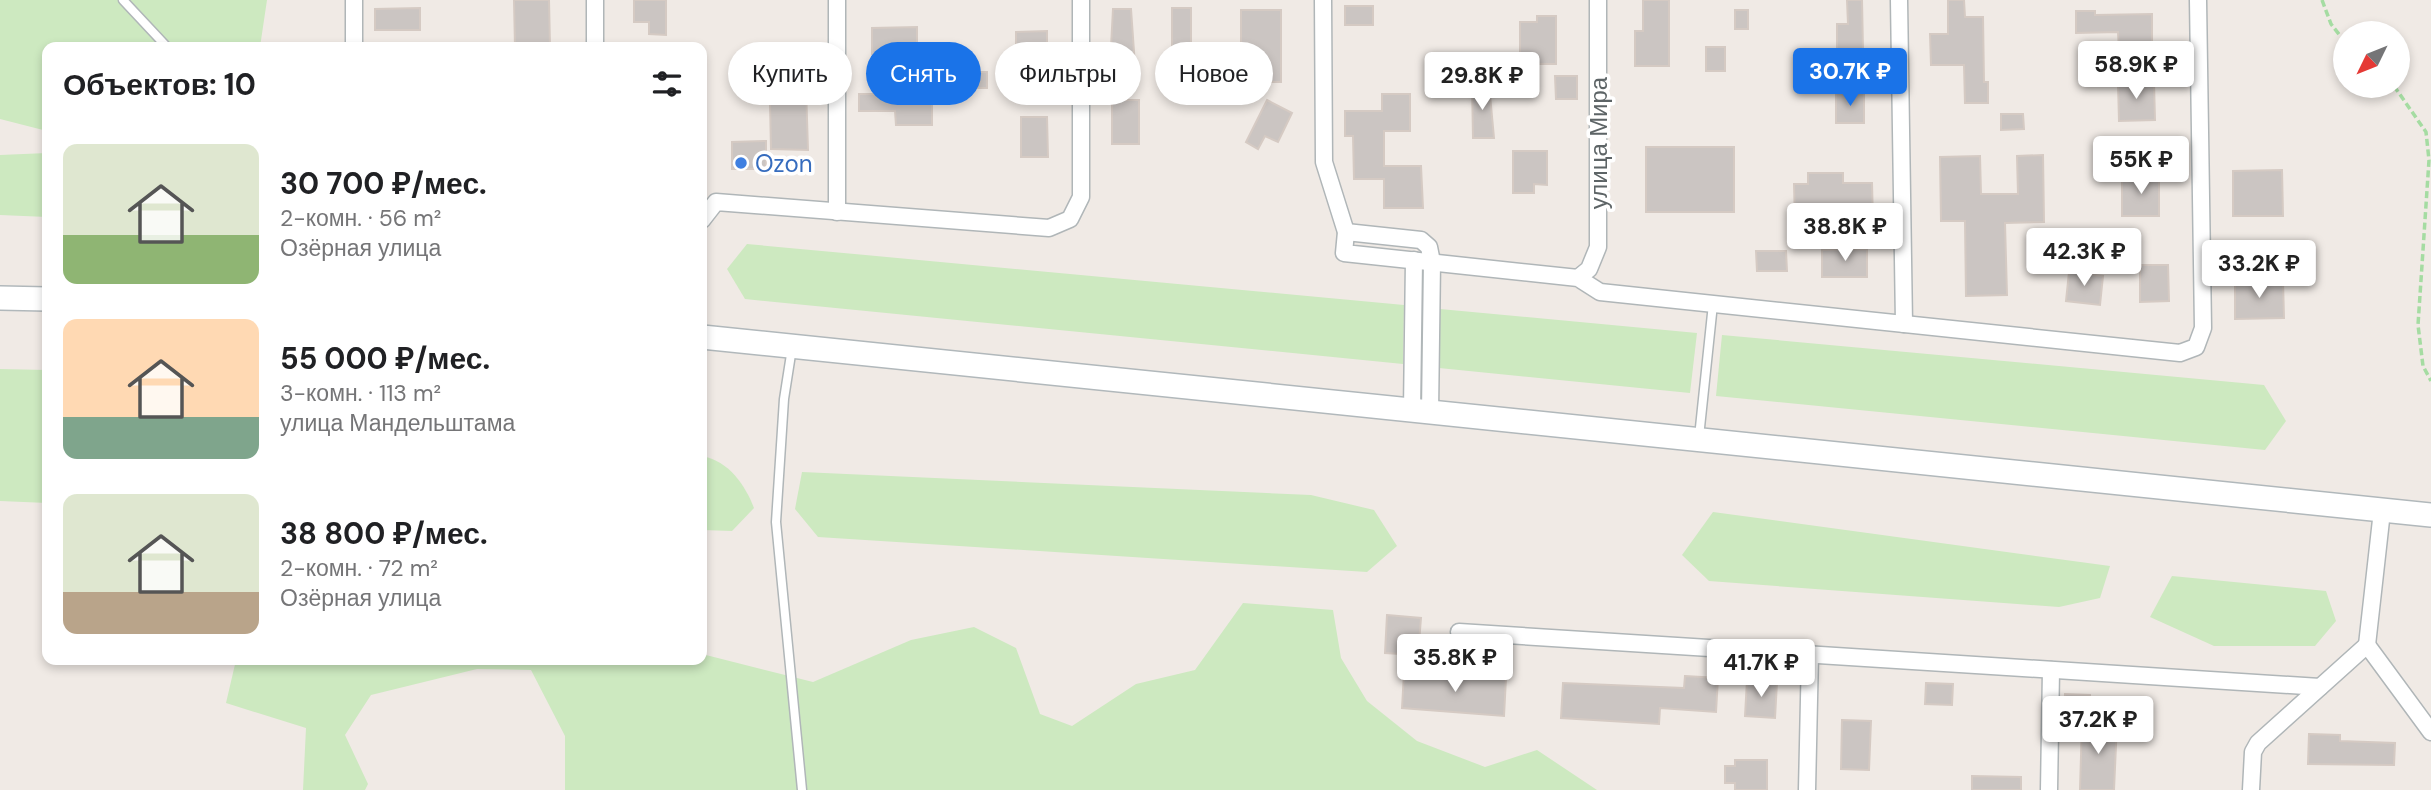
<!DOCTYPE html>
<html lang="ru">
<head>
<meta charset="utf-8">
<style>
	body { margin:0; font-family:"DM Sans",sans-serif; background:#f6f6f6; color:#202124; height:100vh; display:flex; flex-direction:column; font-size:26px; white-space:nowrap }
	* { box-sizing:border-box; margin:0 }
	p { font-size:23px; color:#757577 }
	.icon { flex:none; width:38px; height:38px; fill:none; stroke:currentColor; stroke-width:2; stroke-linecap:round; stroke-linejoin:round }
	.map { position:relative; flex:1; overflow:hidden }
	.side { position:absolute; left:42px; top:42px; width:665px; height:623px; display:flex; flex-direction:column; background:#fff; border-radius:14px; box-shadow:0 4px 10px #0003 }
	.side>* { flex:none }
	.banner { position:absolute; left:728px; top:42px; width:665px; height:63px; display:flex; gap:14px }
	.needle { width:46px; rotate:227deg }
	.tools { position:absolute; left:2333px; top:21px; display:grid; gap:14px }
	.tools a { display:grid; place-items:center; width:77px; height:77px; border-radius:50%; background:#fff; box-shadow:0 4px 10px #0003; font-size:35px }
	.price { position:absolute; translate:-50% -60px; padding:0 16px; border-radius:7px; background:#fff; color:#222; font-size:23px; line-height:46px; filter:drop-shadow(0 2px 4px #0008) }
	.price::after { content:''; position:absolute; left:50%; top:42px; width:21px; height:16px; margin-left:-10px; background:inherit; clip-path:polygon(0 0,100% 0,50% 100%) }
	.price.active { background:#1a73e8; color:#fff }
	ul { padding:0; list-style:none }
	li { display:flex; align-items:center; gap:21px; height:175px; padding:0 21px }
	li span { display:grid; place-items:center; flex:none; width:196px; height:140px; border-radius:14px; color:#555 }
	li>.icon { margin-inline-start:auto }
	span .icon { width:84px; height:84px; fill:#fffc; stroke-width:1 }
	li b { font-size:30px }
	h2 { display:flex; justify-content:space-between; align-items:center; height:84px; padding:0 21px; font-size:30px }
	.pill { padding:0 24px; border-radius:32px; background:#fff; box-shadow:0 4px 10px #0003; font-size:24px; line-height:63px }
	.pill.active { background:#1a73e8; color:#fff }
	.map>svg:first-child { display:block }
	.green { fill:#cde9c0 }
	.building { fill:#cbc5c2; stroke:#d5cac3; stroke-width:2 }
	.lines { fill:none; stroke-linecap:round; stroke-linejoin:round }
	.lane-casing { stroke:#b0b6b8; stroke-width:11 }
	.street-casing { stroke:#b0b6b8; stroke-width:19 }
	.secondary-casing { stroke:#b1b8bb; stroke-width:26 }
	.path { stroke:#a5dca2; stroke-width:3.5; stroke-dasharray:7 3.5; stroke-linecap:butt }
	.lane { stroke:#fff; stroke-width:8 }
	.street { stroke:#fff; stroke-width:16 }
	.secondary { stroke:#fff; stroke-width:23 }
	.shop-dot { fill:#3f7fe0; stroke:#fff; stroke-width:2.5 }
	.labels { text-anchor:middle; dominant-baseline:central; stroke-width:7; stroke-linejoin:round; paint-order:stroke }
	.street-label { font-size:24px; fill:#5d6466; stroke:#fff }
	.shop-label { font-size:24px; fill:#366cbe; stroke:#fff; text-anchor:start }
</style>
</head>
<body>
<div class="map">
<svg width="2431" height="790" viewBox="0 0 2431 790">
	<rect width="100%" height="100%" fill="#f0eae5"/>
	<!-- green -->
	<g class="green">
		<polygon points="0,0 267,0 260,47 47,47 47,131 0,119"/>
		<polygon points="47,153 47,217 0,215 0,155"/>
		<polygon points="747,244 1404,305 1403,364 745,299 727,269"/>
		<polygon points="1440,309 1697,333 1690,393 1439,368"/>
		<polygon points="1722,335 2264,385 2286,421 2265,450 1716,396"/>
		<polygon points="0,369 47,370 47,503 0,501"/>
		<path d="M702,456C729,461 745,485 754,508L732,531L702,530Z"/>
		<polygon points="802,472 1311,495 1374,510 1397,546 1367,572 818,537 795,509"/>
		<polygon points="1713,512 2110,566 2100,598 2059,607 1709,581 1682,555"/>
		<polygon points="2172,576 2326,591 2336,621 2315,646 2214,646 2150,617"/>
		<polygon points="1243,603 1333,610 1341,658 1367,701 1417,741 1485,767 1537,750 1597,790 565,790 565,736 531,670 477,669 371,695 345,735 368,784 365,790 303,790 306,728 226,703 236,660 702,660 702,654 813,682 911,640 974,627 1016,648 1040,714 1072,726 1136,684 1195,670"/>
	</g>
	<!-- building -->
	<g class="building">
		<polygon points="514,0 549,0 550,47 515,47"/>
		<polygon points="634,0 666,0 666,35 649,34 649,22 634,22"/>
		<polygon points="1643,0 1669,0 1669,66 1635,66 1635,31 1643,31"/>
		<polygon points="1847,0 1862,0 1863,51 1837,51 1837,24 1848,24"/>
		<polygon points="1948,0 1964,0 1965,17 1983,17 1984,82 1988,82 1988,103 1965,103 1964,65 1931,65 1930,34 1948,34"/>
		<rect x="1345" y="6" width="28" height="19"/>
		<polygon points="420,8 420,30 375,30 375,9"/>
		<rect x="1172" y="8" width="19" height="40"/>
		<polygon points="1113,9 1131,9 1135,66 1110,66"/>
		<rect x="1241" y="10" width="40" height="72"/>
		<rect x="1735" y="10" width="13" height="19"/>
		<polygon points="2076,11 2095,11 2095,15 2152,14 2152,50 2119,50 2118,32 2076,33"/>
		<polygon points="1537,16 1556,16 1556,64 1520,64 1520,22 1537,22"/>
		<polygon points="917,27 917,50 912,51 913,62 902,62 902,96 932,96 932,125 896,125 895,111 859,111 859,94 876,94 876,54 872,54 872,28"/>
		<polygon points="1047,31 1047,65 1016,65 1016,32"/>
		<rect x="1706" y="47" width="19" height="24"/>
		<polygon points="769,56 805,56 808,150 771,149"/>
		<rect x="970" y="72" width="17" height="16"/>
		<polygon points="1555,76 1577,76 1577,99 1556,99"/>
		<polygon points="2154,82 2155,120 2119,121 2118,83"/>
		<polygon points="1472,84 1489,84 1494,138 1473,138"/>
		<rect x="1836" y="93" width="28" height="30"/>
		<polygon points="1382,94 1410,94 1410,131 1384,131 1384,166 1421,166 1423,208 1384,208 1384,179 1354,179 1353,136 1345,136 1345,111 1382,111"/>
		<rect x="1112" y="100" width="27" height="44"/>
		<polygon points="1267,100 1292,113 1278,142 1265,136 1258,149 1246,142"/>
		<polygon points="2001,114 2023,114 2024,129 2001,130"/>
		<polygon points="1021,117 1047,117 1048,157 1021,157"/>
		<polygon points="766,141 766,169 732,169 732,142"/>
		<rect x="1646" y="147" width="88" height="65"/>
		<polygon points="1513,151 1547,151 1547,185 1534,184 1534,193 1513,193"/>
		<polygon points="2043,155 2044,222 2005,223 2007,295 1966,296 1965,221 1941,221 1940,157 1980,156 1981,194 2018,194 2017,156"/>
		<polygon points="2282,170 2283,216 2233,216 2233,171"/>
		<polygon points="1808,173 1843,173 1843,183 1872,183 1873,221 1795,222 1794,184 1808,184"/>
		<polygon points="2159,176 2159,216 2122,216 2122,177"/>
		<polygon points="1867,249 1867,277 1822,277 1822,250"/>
		<polygon points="1756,251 1786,251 1787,271 1757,271"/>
		<polygon points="2140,265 2168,265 2169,301 2140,302"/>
		<polygon points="2069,272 2103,276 2100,305 2066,301"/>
		<polygon points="2283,280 2284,318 2235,319 2235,281"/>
		<polygon points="1387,615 1421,618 1418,655 1385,653"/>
		<polygon points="1404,673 1506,678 1504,716 1402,708"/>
		<polygon points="1685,676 1718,678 1716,712 1660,708 1659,724 1561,718 1563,683 1684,688"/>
		<polygon points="1747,680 1777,682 1775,718 1745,716"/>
		<polygon points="1926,683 1953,684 1952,705 1925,704"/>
		<polygon points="2065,694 2090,695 2089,719 2064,718"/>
		<polygon points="1842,720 1871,721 1869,770 1841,769"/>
		<polygon points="2082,722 2117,723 2114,790 2080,790"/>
		<polygon points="2309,734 2340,735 2340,741 2395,743 2394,765 2308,764"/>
		<polygon points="1735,760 1767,760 1767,790 1735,790 1735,783 1725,783 1725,766 1735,766"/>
		<polygon points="1972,776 2021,777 2021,790 1972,790"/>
	</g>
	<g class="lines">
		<!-- lane casing -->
		<g class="lane-casing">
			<g id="lane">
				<polyline points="123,0 167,47"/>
				<polyline points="792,348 784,399 776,522 802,790"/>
				<polyline points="1699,437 1713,304"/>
			</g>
		</g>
		<!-- street casing -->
		<g class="street-casing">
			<g id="street">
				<polyline points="354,0 354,47"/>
				<polyline points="595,0 595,47"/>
				<polyline points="1323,0 1324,162 1346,232 1344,253 1578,278 1600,292 2180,353 2196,347 2203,328 2198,0"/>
				<polyline points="1899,0 1904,324"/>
				<polyline points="837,212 837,0"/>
				<polyline points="702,220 716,202 1049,228 1070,219 1081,197 1081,0"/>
				<polyline points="1346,232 1421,240 1429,247 1432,262 1430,412"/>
				<polyline points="1578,278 1589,269 1598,247 1598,0"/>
				<polyline points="1412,410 1414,260"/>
				<polyline points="1459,632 2320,687"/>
				<polyline points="2367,645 2382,511"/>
				<polyline points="2367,645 2431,732"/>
				<polyline points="1807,790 1810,654"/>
				<polyline points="2049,790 2051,670"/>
				<polyline points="2251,790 2253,752 2258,743 2367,645"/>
			</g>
		</g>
		<!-- secondary casing -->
		<g class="secondary-casing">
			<g id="secondary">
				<polyline points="0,298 47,299"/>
				<polyline points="702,337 2431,515"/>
			</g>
		</g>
		<!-- path -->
		<g class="path">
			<polyline points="2322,0 2331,24 2345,42"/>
			<polyline points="2394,86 2426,132 2429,160 2418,325 2423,366 2431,381"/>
		</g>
		<!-- lane -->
		<use href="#lane" class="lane"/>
		<!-- street -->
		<use href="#street" class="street"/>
		<!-- secondary -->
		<use href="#secondary" class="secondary"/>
	</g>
	<!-- markers -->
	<circle class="shop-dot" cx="741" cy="163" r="7"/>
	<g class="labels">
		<!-- street labels -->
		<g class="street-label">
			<text transform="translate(1598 143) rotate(-90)">улица Мира</text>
		</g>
		<!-- shop labels -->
		<g class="shop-label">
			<text x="755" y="163">Ozon</text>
		</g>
	</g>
</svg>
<div class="tools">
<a><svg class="needle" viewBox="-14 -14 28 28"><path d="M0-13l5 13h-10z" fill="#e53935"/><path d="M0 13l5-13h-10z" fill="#757577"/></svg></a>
</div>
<b class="price" style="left:2136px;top:101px">58.9K ₽</b>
<b class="price active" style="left:1850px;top:108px">30.7K ₽</b>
<b class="price" style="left:1482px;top:112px">29.8K ₽</b>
<b class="price" style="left:2141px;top:196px">55K ₽</b>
<b class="price" style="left:1845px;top:263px">38.8K ₽</b>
<b class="price" style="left:2084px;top:288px">42.3K ₽</b>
<b class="price" style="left:2259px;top:300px">33.2K ₽</b>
<b class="price" style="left:1455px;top:694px">35.8K ₽</b>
<b class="price" style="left:1761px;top:699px">41.7K ₽</b>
<b class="price" style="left:2098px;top:756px">37.2K ₽</b>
<div class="banner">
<a class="pill">Купить</a>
<a class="pill active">Снять</a>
<a class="pill">Фильтры</a>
<a class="pill">Новое</a>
</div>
<section class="side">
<h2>Объектов: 10<svg class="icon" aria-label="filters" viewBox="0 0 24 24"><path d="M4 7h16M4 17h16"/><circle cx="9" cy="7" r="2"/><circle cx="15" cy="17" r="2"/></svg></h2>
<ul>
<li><span style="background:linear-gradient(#dfe7d0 65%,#8fb573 0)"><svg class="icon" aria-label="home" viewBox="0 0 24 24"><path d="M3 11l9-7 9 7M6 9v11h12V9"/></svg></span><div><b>30 700 ₽/мес.</b><p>2-комн. · 56 m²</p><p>Озёрная улица</p></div></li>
<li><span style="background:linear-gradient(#ffd9b3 70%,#7fa58c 0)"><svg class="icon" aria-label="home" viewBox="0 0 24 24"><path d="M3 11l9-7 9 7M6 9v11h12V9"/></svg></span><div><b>55 000 ₽/мес.</b><p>3-комн. · 113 m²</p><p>улица Мандельштама</p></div></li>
<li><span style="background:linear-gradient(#dfe7d0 70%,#b9a48a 0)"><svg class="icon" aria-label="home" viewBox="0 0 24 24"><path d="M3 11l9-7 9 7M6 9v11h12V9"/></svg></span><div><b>38 800 ₽/мес.</b><p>2-комн. · 72 m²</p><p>Озёрная улица</p></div></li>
</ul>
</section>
</div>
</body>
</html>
